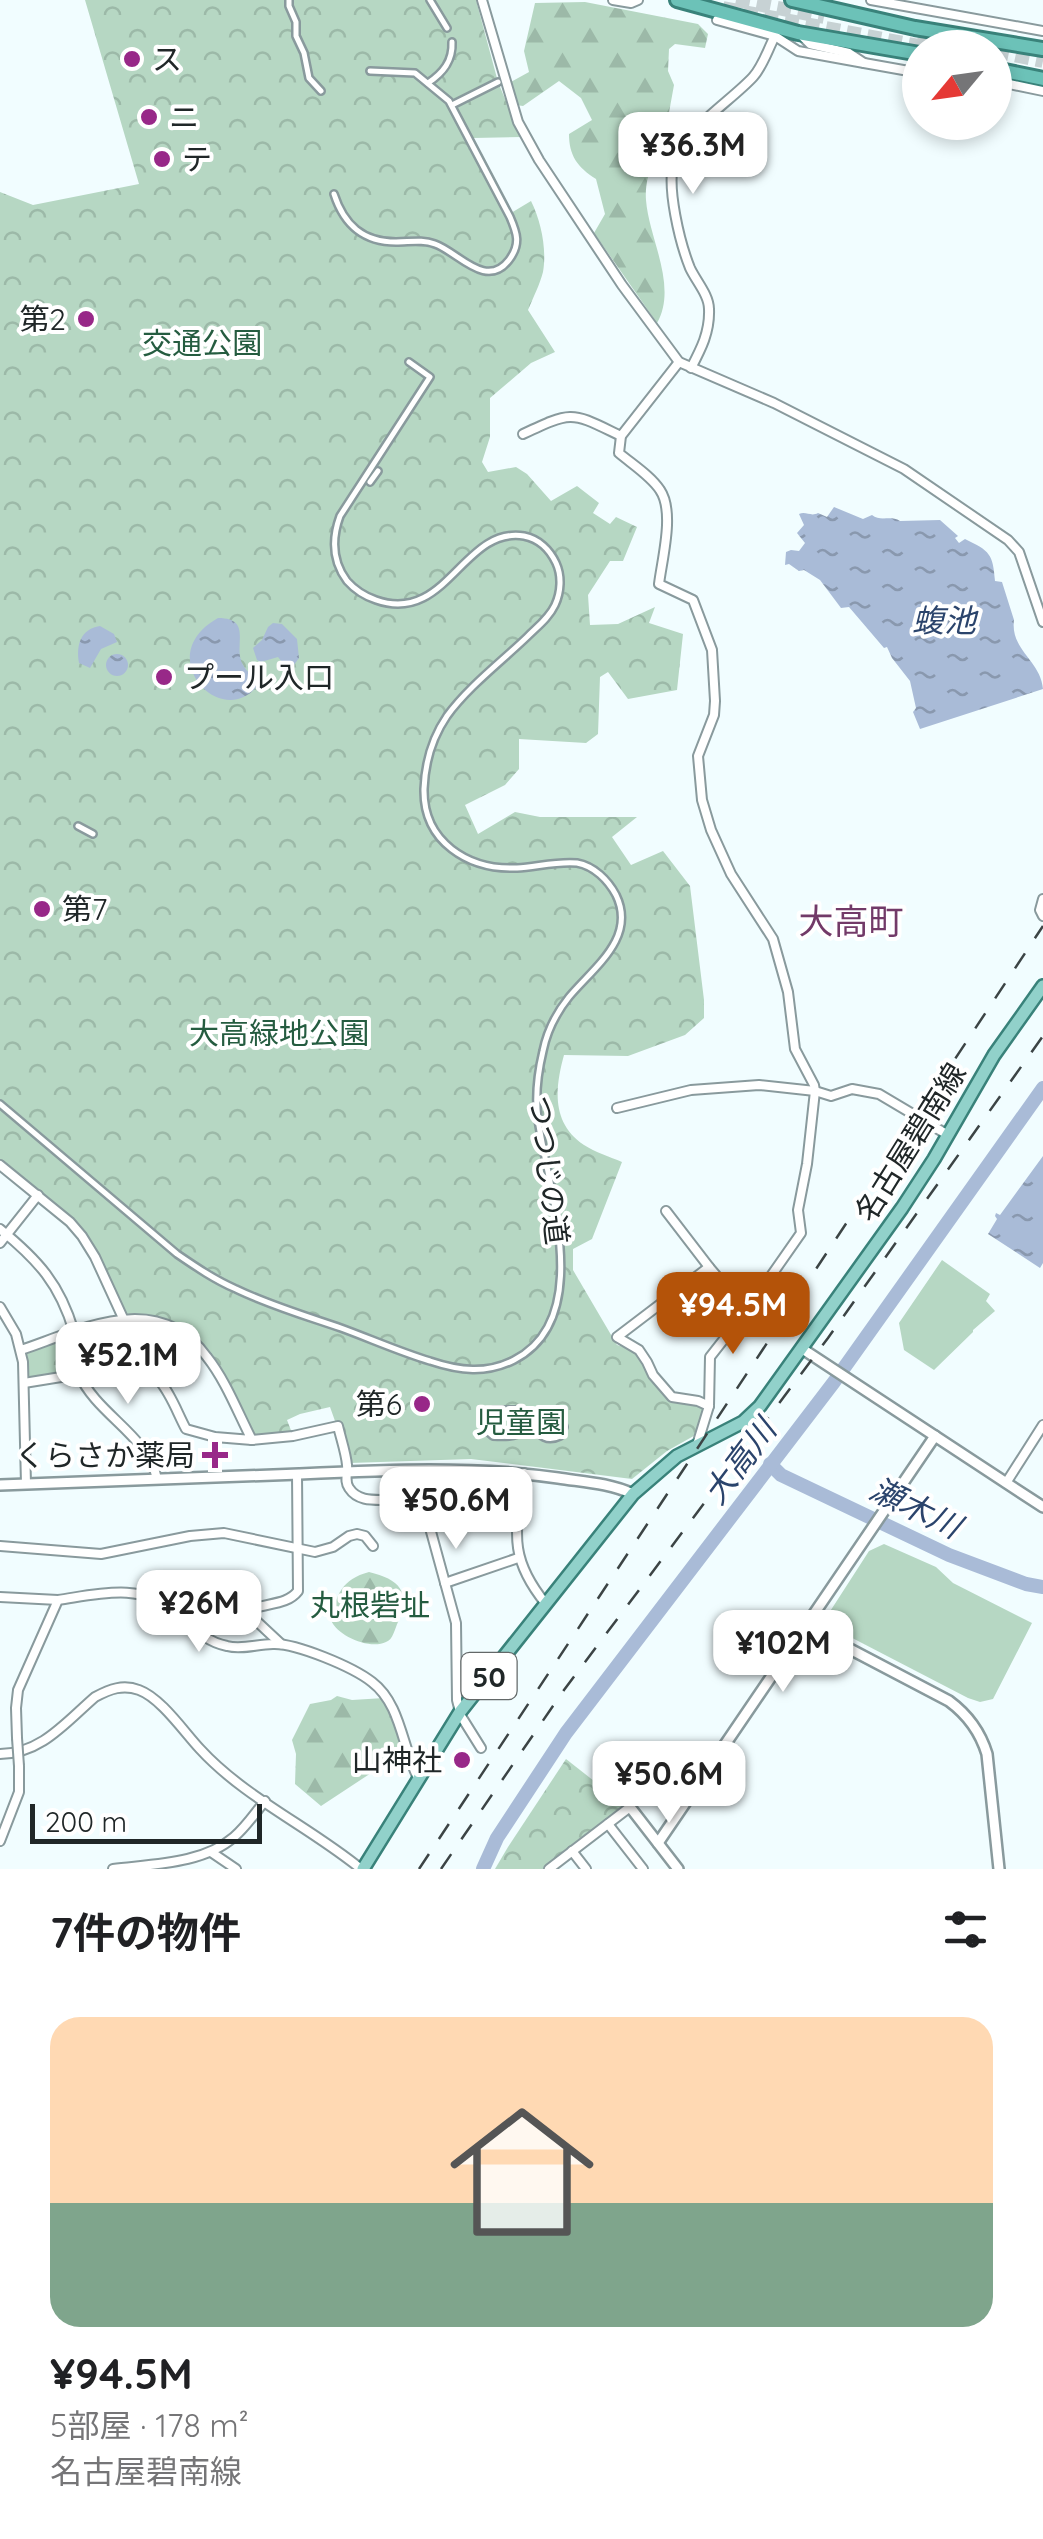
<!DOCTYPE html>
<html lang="ja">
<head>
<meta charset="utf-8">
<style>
	body { margin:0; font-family:Quicksand,"Noto Sans JP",sans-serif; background:#f6f6f6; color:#202124; height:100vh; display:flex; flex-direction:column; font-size:38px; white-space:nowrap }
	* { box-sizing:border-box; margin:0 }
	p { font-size:32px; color:#757577 }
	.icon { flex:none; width:55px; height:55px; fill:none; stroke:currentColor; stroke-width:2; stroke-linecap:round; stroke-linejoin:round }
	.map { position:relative; height:1869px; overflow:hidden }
	.drawer { display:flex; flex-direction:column; background:#fff; flex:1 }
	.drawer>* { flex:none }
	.needle { width:65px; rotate:241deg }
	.buttons { position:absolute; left:902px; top:30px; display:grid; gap:20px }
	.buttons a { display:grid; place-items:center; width:110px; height:110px; border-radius:50%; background:#fff; box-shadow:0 5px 15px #0003; font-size:50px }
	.scale { position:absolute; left:30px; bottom:25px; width:232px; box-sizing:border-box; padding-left:10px; border:5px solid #202728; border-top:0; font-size:28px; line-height:35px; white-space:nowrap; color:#202728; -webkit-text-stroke:8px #fff; paint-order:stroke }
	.price { position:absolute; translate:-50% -85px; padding:0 22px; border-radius:20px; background:#fff; color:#222; font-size:32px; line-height:65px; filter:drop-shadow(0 2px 5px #0008) }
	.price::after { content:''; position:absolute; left:50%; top:60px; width:30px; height:22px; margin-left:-15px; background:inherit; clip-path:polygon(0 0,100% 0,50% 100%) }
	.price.on { background:#b45309; color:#fff }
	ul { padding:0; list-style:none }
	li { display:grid; align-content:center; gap:20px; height:530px; padding:0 50px }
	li+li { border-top:2px solid #e0e0e0 }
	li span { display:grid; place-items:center; height:310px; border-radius:30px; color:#555 }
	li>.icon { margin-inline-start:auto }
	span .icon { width:180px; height:180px; fill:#fffc; stroke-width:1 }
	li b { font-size:42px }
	h2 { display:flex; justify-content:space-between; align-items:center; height:120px; padding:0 50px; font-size:42px }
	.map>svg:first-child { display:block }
	.grass { fill:#b6d7c3 }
	.forest { fill:url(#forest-firs) }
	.park { fill:url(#park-crowns) }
	.water { fill:url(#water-ripples) }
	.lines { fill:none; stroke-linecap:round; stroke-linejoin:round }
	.river { stroke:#a9bbd7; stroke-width:14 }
	.motorway-tunnel { stroke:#c7d2d4; stroke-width:14; stroke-dasharray:14 7; stroke-linecap:butt }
	.pedestrian-casing { stroke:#899a9d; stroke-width:10 }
	.minor-casing { stroke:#899a9d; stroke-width:12 }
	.tertiary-casing { stroke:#899a9d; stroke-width:14 }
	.primary-casing { stroke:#39827a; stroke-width:16 }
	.trunk-casing { stroke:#39827a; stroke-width:18 }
	.pedestrian { stroke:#fff; stroke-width:5 }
	.minor { stroke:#fff; stroke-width:8 }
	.tertiary { stroke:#fff; stroke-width:9 }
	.primary { stroke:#91d1ca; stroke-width:11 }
	.trunk { stroke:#6cc2b8; stroke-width:12 }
	.rail { stroke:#3c4445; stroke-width:2.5; stroke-dasharray:18 18; stroke-linecap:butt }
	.minor-bridge-casing { stroke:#899a9d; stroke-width:12; stroke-linecap:butt }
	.minor-bridge { stroke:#fff; stroke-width:8 }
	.poi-dot { fill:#982888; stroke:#fff; stroke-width:4 }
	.labels { text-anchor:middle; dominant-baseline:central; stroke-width:8; stroke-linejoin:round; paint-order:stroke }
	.shield { fill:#fff; stroke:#636868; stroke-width:2.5 }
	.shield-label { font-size:28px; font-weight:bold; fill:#202728 }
	.poi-label { font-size:30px; fill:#202728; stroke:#fff; text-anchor:start }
	.park-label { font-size:30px; fill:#255c40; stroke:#fff }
	.street-label { font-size:30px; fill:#202728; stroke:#fff }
	.water-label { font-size:32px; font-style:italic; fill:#2b446c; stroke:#fff }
	.quarter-label { font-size:35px; fill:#723a68; stroke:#fff }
</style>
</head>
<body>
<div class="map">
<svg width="1043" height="1869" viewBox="0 0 1043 1869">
	<defs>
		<pattern id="forest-firs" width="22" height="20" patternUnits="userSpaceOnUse" patternTransform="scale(2.5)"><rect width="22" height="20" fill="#b6d7c3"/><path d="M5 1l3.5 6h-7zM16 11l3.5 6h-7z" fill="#9cb9a8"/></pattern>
		<pattern id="park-crowns" width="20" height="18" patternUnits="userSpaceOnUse" patternTransform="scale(2.5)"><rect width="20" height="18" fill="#b6d7c3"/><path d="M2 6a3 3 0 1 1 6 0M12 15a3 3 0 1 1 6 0" fill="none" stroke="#9cb9a8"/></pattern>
		<pattern id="water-ripples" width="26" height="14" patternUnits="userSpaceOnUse" patternTransform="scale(2.5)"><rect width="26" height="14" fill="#a9bbd7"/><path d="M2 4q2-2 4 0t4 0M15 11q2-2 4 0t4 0" fill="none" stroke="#8998ae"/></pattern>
	</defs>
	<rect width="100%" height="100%" fill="#f1fdff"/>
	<!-- grass -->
	<g class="grass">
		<polygon points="942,1260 990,1294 986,1301 995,1311 973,1330 973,1332 934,1370 904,1350 899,1323"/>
		<polygon points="884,1544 936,1567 953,1583 1032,1623 993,1699 980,1702 968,1698 833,1628 829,1613 869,1551"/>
	</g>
	<!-- forest -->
	<g class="forest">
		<path d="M585,2L698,24L708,34L705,48L675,44L669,49L668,71L674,85L668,118L678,123L685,139L672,157H664L653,162C648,174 645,187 646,200C649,239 678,286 657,323L594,233L605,214L596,179C577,167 569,155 569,134L592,120L581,98L559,81L523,106L516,105L509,83L529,72L524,51L535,3Z"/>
		<path d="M369,1572C399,1579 412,1592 398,1622C395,1628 393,1640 386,1642C370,1650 337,1636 331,1620C336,1595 342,1579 369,1572Z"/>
		<polygon points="337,1696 352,1700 384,1698 403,1752 321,1806 295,1784 296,1754 292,1740 310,1704 331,1700"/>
	</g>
	<!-- park -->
	<g class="park">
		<path d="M85,0H476L498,82L521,137L473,138L511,213L531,201C541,221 547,249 543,272C540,284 533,298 528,310L555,352L531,363L490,398V437L482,462L488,472L516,467L527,474L551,501L577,486L599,503L593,513L610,524L616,517L637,527L623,561H610L588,595L590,625L618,624L655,607L649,623L683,634L677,690L628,699L608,672L600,677L598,734L586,743L519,739V769L505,785L465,805L478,834L515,812L540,817H637L612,837L631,865L663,851L690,886L704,1000V1018L685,1035L628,1056L564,1055C555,1088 551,1123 584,1145C595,1152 610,1157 622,1162L592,1239L573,1249V1270L617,1345L635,1350L670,1400L706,1406L699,1433L667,1451L632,1479L471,1459L350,1463L330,1407L300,1414L287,1420L292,1433L255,1437C226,1398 218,1346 170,1323C155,1316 137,1318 123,1312L97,1255L44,1197L0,1161V192L33,205L139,184Z"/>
		<polygon points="89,1330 95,1368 32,1379 29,1376 27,1354 29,1350"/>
		<polygon points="566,1759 608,1792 622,1807 543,1869 495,1869 508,1847"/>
	</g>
	<!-- water -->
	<g class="water">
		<path d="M834,507L863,519L872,515C880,522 891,515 900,521L940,520L958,536L955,538L959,543L965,539C990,551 993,554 995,581L1002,582L1014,620C1010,650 1041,661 1043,689L920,729L913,712L916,708L910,681L892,658L887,647L884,648L849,607L841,608L820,580L804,570L799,571L789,564L785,565L786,552L791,550L799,551L805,543L797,533L804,525L799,514C806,511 811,517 818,513L827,517Z"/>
		<path d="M218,618C254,618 232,647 243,665C248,674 255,675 258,685C222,732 150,656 218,618Z"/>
		<polygon points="273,623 282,624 297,639 299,658 291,669 286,667 278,657 261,662 257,660 253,648 262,640 268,627"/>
		<path d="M100,626L114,634L117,642L101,649L90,668L79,663C76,646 80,629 100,626Z"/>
		<circle cx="117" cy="665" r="11"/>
		<polygon points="1043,1156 1043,1263 1040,1268 988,1234 997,1219 995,1216 996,1213 1000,1215"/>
	</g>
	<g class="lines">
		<!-- river -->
		<g class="river">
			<polyline points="770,1464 781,1475 949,1555 1026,1584 1043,1587"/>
			<polyline points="483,1869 497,1838 566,1733 834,1382 1043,1088"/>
		</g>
		<!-- motorway-tunnel -->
		<g class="motorway-tunnel">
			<polyline points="736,0 824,17"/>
			<polyline points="723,8 929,48"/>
			<polyline points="918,36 977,48"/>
			<polyline points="995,51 1043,61"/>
		</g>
		<!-- pedestrian casing -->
		<g class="pedestrian-casing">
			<g id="pedestrian">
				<polyline points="289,0 289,6 296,22 296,36 304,53 309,78 321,91"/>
				<polyline points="430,0 447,28"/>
				<path d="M428,83C443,73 453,61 452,42"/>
				<polyline points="452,105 498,82"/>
				<path d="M334,194C344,225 363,242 396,242C410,242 422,239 435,244C458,252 486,290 509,260C521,244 517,233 510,217L449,101L415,73L370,71"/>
				<polyline points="370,482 378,471"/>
				<polyline points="78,826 93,834"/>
				<path d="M0,1104L177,1254C196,1267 215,1280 236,1289C269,1305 306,1316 341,1328C371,1339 400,1352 430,1361C460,1371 486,1374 514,1360C596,1318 547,1187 538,1119C535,1097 538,1072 543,1051C547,1031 557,1012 569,997C593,968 637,938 616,895C608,880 594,866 577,863C557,861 536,867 517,868C468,870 423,842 424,789C425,763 432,738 447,716C468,687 501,662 527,637C537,627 549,618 555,605C561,592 562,576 556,563C550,550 539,539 524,536C463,526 447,625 376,600C364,596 355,590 347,581C332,561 332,538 340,516L430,377L409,362"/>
				<path d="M531,1425C540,1435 546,1443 560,1436L564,1427L560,1416L549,1412C520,1423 534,1439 493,1436L485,1429L484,1420L494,1410H515L531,1425"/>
			</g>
		</g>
		<!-- minor casing -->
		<g class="minor-casing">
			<g id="minor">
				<polyline points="482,0 518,122 539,160 622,285 679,362 774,403 904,469 1008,540 1019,552 1043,622"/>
				<polyline points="613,0 631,3 638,0"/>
				<polyline points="871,0 1043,31"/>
				<polyline points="717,20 775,36 798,51 864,63"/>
				<polyline points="799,33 810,44 849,53 864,63 920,73"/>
				<polyline points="995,81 1043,91"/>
				<path d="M679,362L621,436L619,453C632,464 651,476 660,490C675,512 662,559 659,584L693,600L712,650L715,701L714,715L698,756L702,800L711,830L731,874L773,939L788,992L795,1049L814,1085L815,1091L807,1164L798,1210L801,1233L750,1306L710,1357L709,1406L697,1445"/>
				<path d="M691,368C701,349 710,332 709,309C709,295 696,281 690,268C680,243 666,187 674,161C683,131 732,100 753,77C763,66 768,49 775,36"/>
				<path d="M523,434C574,410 571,412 621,436"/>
				<polyline points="1043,899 1040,910 1043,916"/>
				<polyline points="617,1108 691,1090 759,1085 815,1091 831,1096 852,1089 879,1094 948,1135"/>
				<polyline points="0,1165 70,1222 82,1236 95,1257 123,1318 129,1366 24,1383"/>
				<polyline points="666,1211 709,1267"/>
				<path d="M0,1229C38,1260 60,1284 74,1332"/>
				<polyline points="0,1243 38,1195"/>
				<polyline points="0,1307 16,1334 23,1362 26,1484"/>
				<path d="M21,1350C83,1329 158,1289 207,1357C226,1381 238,1413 252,1440L215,1437L186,1429C172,1403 163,1367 129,1366"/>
				<path d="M79,1374C97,1415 148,1435 157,1479"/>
				<polyline points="709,1406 698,1401 672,1397 653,1375 647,1362 639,1350 617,1337 709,1267 732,1294 750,1306"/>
				<path d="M252,1440L293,1436L338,1426C341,1439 346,1453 347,1465C348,1474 344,1481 349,1488C366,1514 406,1484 427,1517L456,1623L457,1700L461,1716L481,1748"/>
				<path d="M524,1473C516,1531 507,1556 546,1604"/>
				<polyline points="1006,1483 1043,1425"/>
				<polyline points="0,1546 101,1554 190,1536 224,1533 315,1552 333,1547 349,1536 357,1534 365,1536 373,1546"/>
				<polyline points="445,1583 518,1558"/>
				<polyline points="0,1597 58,1600"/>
				<path d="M281,1644L252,1617L255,1608C270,1603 288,1604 298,1591L297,1474"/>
				<path d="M17,1738L16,1708L18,1690L58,1600C99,1594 141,1582 176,1612C192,1626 205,1642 227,1646C242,1650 257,1644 273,1644C296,1643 353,1667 372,1682C401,1704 402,1747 418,1778"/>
				<path d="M0,1754C41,1754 66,1722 95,1697C110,1689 123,1684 139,1690C161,1698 184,1732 200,1749C245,1798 310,1827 361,1869"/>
				<polyline points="608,1824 643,1869"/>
				<polyline points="0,1841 19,1792 19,1766"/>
				<polyline points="572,1851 586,1869"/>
				<polyline points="211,1852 236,1869"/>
				<path d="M113,1869C153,1864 203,1864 234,1837C246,1827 255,1813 265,1801"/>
				<polyline points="549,1869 630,1807"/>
			</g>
		</g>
		<!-- tertiary casing -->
		<g class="tertiary-casing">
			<g id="tertiary">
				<polyline points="801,1348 1043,1507"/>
				<path d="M0,1485C99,1482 199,1478 299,1474C386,1470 472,1466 558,1478C584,1482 609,1483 633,1494"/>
				<path d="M806,1626L949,1701C968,1715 980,1731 987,1754L999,1869"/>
				<polyline points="630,1807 678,1869"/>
				<polyline points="658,1843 935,1436"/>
			</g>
		</g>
		<!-- primary casing -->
		<g class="primary-casing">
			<polyline id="primary" points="363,1869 460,1712 633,1494 677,1456 743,1422 760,1406 902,1208 934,1159 994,1055 1043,986"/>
		</g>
		<!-- trunk casing -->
		<g class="trunk-casing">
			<g id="trunk">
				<polyline points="677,0 798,33 920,54"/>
				<polyline points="792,0 915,28 1043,49"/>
				<polyline points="995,69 1043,79"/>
			</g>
		</g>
		<!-- pedestrian -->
		<use href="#pedestrian" class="pedestrian"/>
		<!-- minor -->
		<use href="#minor" class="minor"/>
		<!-- tertiary -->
		<use href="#tertiary" class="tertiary"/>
		<!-- primary -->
		<use href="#primary" class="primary"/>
		<!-- trunk -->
		<use href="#trunk" class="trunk"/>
		<!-- rail -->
		<g class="rail">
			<polyline points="419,1869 1043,926"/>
			<polyline points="441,1869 564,1690 828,1338 1043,1036"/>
		</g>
		<!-- minor-bridge casing -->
		<g class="minor-bridge-casing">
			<polyline id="minor-bridge" points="17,1738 19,1766"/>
		</g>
		<!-- minor-bridge -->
		<use href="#minor-bridge" class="minor-bridge"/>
	</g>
	<!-- markers -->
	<g class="poi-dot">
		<circle cx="132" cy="59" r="10"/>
		<circle cx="149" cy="117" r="10"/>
		<circle cx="162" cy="159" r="10"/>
		<circle cx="86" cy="319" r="10"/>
		<circle cx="164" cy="677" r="10"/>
		<circle cx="42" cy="909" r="10"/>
		<circle cx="422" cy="1404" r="10"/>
		<path d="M210 1440h10v10h10v10h-10v10h-10v-10h-10v-10h10z"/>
		<circle cx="462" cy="1760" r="10"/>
	</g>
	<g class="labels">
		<!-- shield labels -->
		<rect class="shield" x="461.5" y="1653" width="55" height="46" rx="8"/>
		<g class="shield-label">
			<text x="489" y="1676">50</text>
		</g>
		<!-- poi labels -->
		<g class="poi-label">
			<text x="152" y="59">ス</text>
			<text x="169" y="117">ニ</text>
			<text x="182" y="159">テ</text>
			<text x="66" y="319" text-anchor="end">第2</text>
			<text x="184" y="677">プール入口</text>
			<text x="62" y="909">第7</text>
			<text x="402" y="1404" text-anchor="end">第6</text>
			<text x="195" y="1455" text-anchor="end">くらさか薬局</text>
			<text x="442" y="1760" text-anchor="end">山神社</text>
		</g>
		<!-- park labels -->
		<g class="park-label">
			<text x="202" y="343">交通公園</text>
			<text x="279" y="1033">大高緑地公園</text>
			<text x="521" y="1422">児童園</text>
			<text x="370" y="1605">丸根砦址</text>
		</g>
		<!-- street labels -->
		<g class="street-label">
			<text transform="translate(910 1142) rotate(-58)">名古屋碧南線</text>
			<text transform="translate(549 1170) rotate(83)">つつじの道</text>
		</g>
		<!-- water labels -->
		<g class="water-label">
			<text x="944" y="620">蝮池</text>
			<text transform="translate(739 1461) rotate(-53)">大高川</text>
			<text transform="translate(916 1507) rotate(26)">瀬木川</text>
		</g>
		<!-- quarter labels -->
		<g class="quarter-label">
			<text x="851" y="921">大高町</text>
		</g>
	</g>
</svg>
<div class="buttons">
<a><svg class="needle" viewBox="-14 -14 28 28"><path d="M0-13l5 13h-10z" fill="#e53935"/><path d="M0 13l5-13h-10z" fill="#757577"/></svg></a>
</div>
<div class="scale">200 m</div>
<b class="price" style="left:693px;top:197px">¥36.3M</b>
<b class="price on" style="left:733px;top:1357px">¥94.5M</b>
<b class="price" style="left:128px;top:1407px">¥52.1M</b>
<b class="price" style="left:456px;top:1552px">¥50.6M</b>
<b class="price" style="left:199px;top:1655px">¥26M</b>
<b class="price" style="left:783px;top:1695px">¥102M</b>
<b class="price" style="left:669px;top:1826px">¥50.6M</b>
</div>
<section class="drawer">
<h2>7件の物件<svg class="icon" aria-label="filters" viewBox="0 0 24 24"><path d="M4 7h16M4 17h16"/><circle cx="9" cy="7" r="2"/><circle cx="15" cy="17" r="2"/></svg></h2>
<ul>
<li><span style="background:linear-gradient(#ffd9b3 60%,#7fa58c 0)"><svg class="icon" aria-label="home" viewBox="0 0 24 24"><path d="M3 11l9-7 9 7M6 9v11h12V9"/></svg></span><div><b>¥94.5M</b><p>5部屋 · 178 m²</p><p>名古屋碧南線</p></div></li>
</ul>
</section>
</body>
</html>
